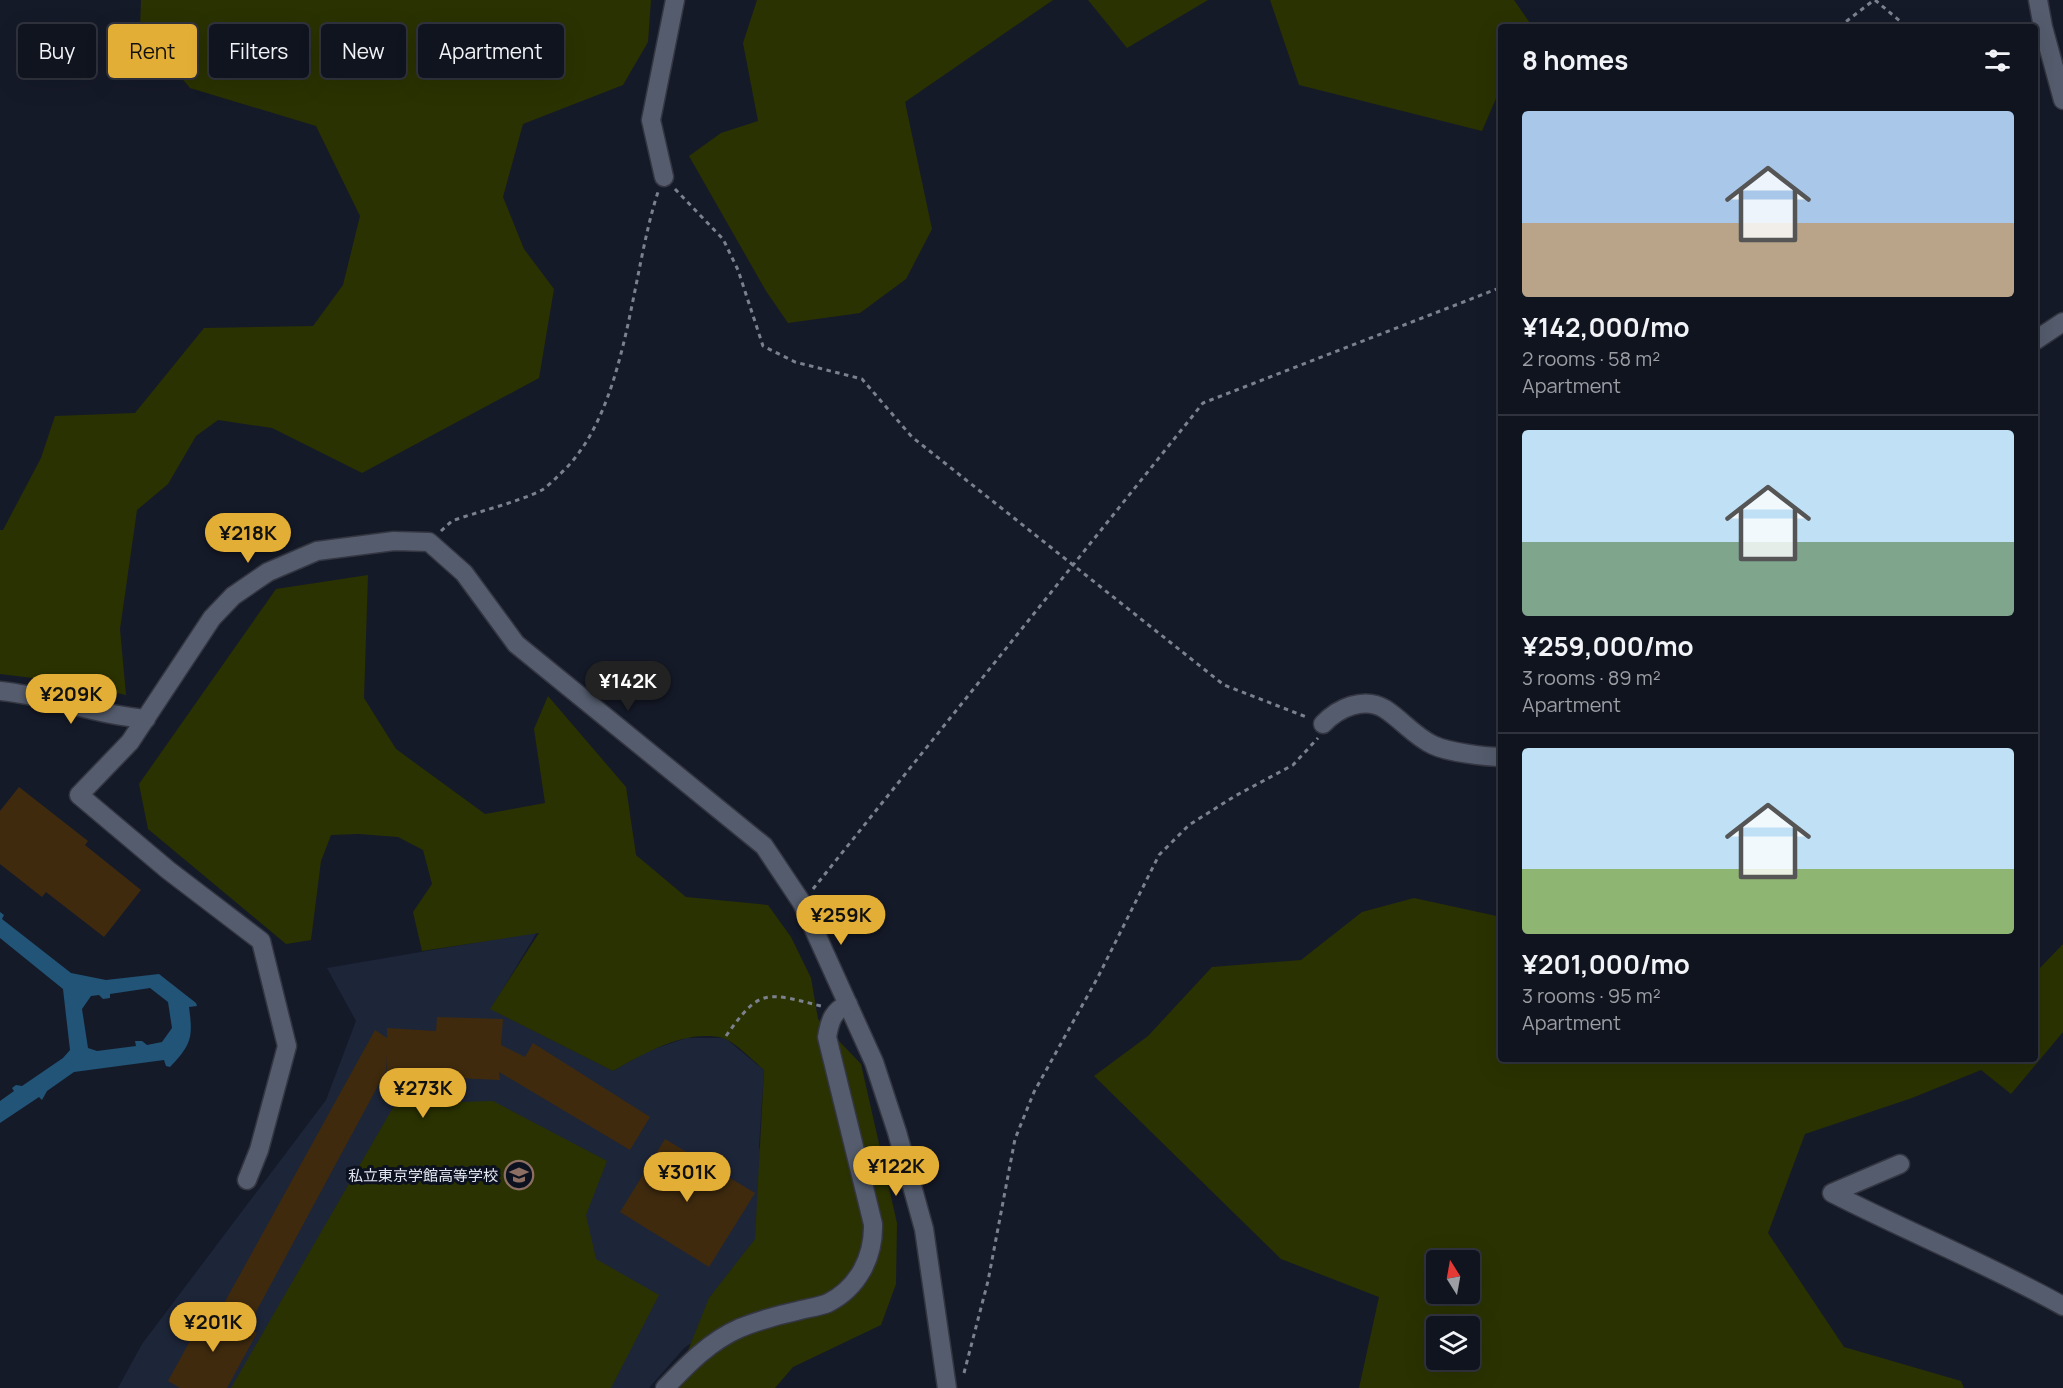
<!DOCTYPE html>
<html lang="en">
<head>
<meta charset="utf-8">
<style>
	body { margin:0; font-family:Manrope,"Noto Sans JP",sans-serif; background:#191d28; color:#f1f3f6; height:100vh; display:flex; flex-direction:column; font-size:22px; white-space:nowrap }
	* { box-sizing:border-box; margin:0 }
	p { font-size:20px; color:#9c9ea4 }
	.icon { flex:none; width:33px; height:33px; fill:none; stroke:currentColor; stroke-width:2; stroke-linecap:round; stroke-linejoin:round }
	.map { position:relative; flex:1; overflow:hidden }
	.sheet { position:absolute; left:1498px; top:24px; width:540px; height:1038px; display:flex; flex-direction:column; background:#10141f; border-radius:6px; box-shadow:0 6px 24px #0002,0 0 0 2px #30333d }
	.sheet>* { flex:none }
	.banner { position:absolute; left:18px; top:24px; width:570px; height:54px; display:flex; gap:12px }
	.needle { width:39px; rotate:349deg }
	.controls { position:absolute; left:1426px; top:1250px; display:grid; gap:12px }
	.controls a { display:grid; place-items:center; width:54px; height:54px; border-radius:6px; background:#10141f; box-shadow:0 6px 24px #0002,0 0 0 2px #30333d; font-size:30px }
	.price { position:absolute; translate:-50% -51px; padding:0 14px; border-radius:21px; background:#e3ae35; color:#111; font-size:20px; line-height:39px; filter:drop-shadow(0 2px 3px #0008) }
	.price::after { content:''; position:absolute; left:50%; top:36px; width:18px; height:14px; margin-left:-9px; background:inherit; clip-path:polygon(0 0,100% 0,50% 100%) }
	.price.current { background:#222; color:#fff }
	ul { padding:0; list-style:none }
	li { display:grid; align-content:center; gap:12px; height:318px; padding:0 24px }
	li+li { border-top:2px solid #30333d }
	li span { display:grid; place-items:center; height:186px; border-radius:6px; color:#555 }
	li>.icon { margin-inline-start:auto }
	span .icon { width:108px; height:108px; fill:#fffc; stroke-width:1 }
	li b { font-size:26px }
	h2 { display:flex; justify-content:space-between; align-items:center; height:72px; padding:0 24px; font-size:26px }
	.chip { padding:0 21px; border-radius:6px; background:#10141f; box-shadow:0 6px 24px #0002,0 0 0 2px #30333d; font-size:21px; line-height:54px }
	.chip.current { background:#e3ae35; color:#111 }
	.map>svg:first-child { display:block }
	.built { fill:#1d2539 }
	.green { fill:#2a3201; fill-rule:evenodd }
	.water { fill:#215476; fill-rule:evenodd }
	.building { fill:#3f2a0e }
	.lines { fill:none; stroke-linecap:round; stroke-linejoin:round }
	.minor-casing { stroke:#343642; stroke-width:21 }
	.path { stroke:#7c818e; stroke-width:3; stroke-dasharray:4.5 4.5; stroke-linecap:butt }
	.minor { stroke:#545c6d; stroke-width:18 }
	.labels { text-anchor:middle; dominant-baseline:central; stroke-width:6; stroke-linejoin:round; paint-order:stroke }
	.poi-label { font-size:15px; fill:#e2e6f1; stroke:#0c111f; text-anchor:end }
</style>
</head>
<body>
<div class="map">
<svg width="2063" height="1388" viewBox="0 0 2063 1388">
	<rect width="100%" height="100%" fill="#151a29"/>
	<!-- built -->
	<polygon class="built" points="537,932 491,1009 613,1071 648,1051 686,1038 725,1038 764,1070 759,1147 781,1203 729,1317 684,1348 649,1388 118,1388 142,1344 326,1100 356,1021 327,968"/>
	<!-- green -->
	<g class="green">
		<polygon points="141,0 651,0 648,42 623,85 523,124 503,197 524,249 554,289 539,378 362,473 272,428 218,420 196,436 168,484 137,510 120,629 126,695 58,681 0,674 0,530 3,530 41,458 55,416 135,413 204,328 313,326 343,285 360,216 316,126 190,88 140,29"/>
		<polygon points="757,0 1053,0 905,102 932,229 906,279 860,313 788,323 766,291 689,156 721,133 758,121 743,43"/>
		<polygon points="1088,0 1208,0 1127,48"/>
		<polygon points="1270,0 1514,0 1530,23 1528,27 1502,27 1501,87 1482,131 1299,85"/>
		<path d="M368,575L364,698L396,749L485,814L545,803L534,729L548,696L626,787L636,855L686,897L768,905L791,937L811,978L818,1019L861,1064L897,1223L896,1284L881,1325L793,1367L775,1388H673L709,1298L755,1239L764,1070C755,1062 734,1041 723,1038C685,1029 645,1053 613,1071L490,1009L539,933L422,951L413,912L432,884L423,850L398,837L359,834L331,835L321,861L311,940L286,944L148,829L139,784L276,589Z"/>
		<path d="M1414,898L1501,917L1502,1059H2036V972L2063,944V1032L2011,1094L1981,1070L1912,1098L1805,1134L1768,1233L1844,1347L1961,1381L1964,1388H1359L1379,1297L1281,1259L1094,1076L1148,1036L1212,967L1301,960L1362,912ZM1437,1260H1470V1293H1437ZM1437,1326H1470V1359H1437Z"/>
		<polygon points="493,1101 607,1161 586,1215 596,1259 659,1295 611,1388 231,1388 395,1104"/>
	</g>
	<!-- water -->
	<path class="water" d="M0,912L4,915L2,919L71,973L106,980L159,974L196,1003L197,1006L189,1007C193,1037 192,1044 170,1067L166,1066L164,1060L74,1072L47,1091L42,1100L39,1097L0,1123V1101L14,1091L12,1088L16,1085L22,1086L63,1058L70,1050L63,989L0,938ZM150,988L168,1002L172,1028L162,1042L147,1045L142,1041H135L136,1046L97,1051L88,1048L82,1009L91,996L99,995L103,999L110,998V994Z"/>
	<!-- building -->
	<g class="building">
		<polygon points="19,787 88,841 85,845 141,890 104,937 46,892 42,897 0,864 0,811"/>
		<polygon points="437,1017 503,1019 501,1045 525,1057 533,1043 650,1117 630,1150 499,1072 500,1080 387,1075 386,1055 386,1071 250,1323 222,1307 375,1030 387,1038 387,1028 436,1031"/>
		<polygon points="665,1139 755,1193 709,1267 620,1212"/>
		<polygon points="209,1306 257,1333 227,1388 180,1388 168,1381"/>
	</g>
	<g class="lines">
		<!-- minor casing -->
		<g class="minor-casing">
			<g id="minor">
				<polyline points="2038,0 2043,27 2063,100"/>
				<polyline points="664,177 651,120 675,0"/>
				<polyline points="2036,340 2063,322"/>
				<path d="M0,691C50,696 96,715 146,719"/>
				<path d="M1323,724C1338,708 1364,696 1385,709C1402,720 1414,736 1433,745C1447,752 1486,757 1502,757"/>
				<path d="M1900,1164L1832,1193C1908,1232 1988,1264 2063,1306"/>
				<polyline points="247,1180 259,1150 287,1046 261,941 168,870 79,795 130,742 212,618 233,596 268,572 317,551 394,541 429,542 464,573 516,644 764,846 802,903 874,1062 897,1132 924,1229 947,1388"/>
				<path d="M665,1388C687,1365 710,1341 740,1328C758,1321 778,1315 797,1311C807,1308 819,1307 828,1303C858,1288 874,1257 873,1224L827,1037C830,1020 833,1011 848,1004"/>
			</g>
		</g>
		<!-- path -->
		<g class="path">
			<polyline points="1875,0 1907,27"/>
			<polyline points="1839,27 1874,0"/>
			<polyline points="675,189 723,239 738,270 763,346 795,362 862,379 912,437 1224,685 1309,718"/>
			<path d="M441,531L452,521C479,511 516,503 542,490C548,486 554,480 559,475C628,413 630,277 658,192"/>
			<polyline points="813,889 1203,403 1502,287"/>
			<path d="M726,1036C760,988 765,992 821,1006"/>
			<polyline points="964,1373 988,1281 1015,1139 1034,1092 1098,977 1159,855 1189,825 1235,796 1293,765 1318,738"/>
		</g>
		<!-- minor -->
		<use href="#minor" class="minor"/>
	</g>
	<!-- icons -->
	<defs>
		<g id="school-ring" transform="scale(1.5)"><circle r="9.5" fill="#0c111f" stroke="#8d6e63" stroke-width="1.5"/><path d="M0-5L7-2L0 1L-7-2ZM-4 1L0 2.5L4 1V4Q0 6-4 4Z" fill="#8d6e63"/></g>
	</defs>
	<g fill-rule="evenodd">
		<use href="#school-ring" x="519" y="1175"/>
	</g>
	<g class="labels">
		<!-- poi labels -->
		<g class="poi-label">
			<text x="498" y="1175">私立東京学館高等学校</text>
		</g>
	</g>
</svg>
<div class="controls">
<a><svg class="needle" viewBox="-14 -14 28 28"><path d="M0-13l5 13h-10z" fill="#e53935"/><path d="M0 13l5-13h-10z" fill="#9c9ea4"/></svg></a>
<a><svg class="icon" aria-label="layers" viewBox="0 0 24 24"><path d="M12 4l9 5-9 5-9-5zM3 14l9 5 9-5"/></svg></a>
</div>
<b class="price" style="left:248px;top:564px">¥218K</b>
<b class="price current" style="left:628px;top:712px">¥142K</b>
<b class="price" style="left:71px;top:725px">¥209K</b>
<b class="price" style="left:841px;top:946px">¥259K</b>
<b class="price" style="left:423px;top:1119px">¥273K</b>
<b class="price" style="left:896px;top:1197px">¥122K</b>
<b class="price" style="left:687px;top:1203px">¥301K</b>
<b class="price" style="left:213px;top:1353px">¥201K</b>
<div class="banner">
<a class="chip">Buy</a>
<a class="chip current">Rent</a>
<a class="chip">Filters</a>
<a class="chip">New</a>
<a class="chip">Apartment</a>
</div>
<section class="sheet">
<h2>8 homes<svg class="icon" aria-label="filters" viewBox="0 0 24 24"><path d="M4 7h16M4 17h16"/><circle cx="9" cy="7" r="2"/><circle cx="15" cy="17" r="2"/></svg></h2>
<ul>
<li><span style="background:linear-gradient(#a9c7e8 60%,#b9a48a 0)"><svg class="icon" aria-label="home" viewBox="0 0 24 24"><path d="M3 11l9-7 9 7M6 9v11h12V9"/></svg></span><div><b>¥142,000/mo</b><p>2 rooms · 58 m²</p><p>Apartment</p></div></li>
<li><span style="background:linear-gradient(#bfe0f5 60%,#7fa58c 0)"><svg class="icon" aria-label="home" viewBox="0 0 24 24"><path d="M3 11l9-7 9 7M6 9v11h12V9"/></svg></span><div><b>¥259,000/mo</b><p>3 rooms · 89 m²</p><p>Apartment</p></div></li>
<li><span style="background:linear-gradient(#bfe0f5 65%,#8fb573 0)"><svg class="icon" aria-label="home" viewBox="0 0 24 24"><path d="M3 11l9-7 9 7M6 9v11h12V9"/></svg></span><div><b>¥201,000/mo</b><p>3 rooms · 95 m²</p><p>Apartment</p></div></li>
</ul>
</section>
</div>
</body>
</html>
